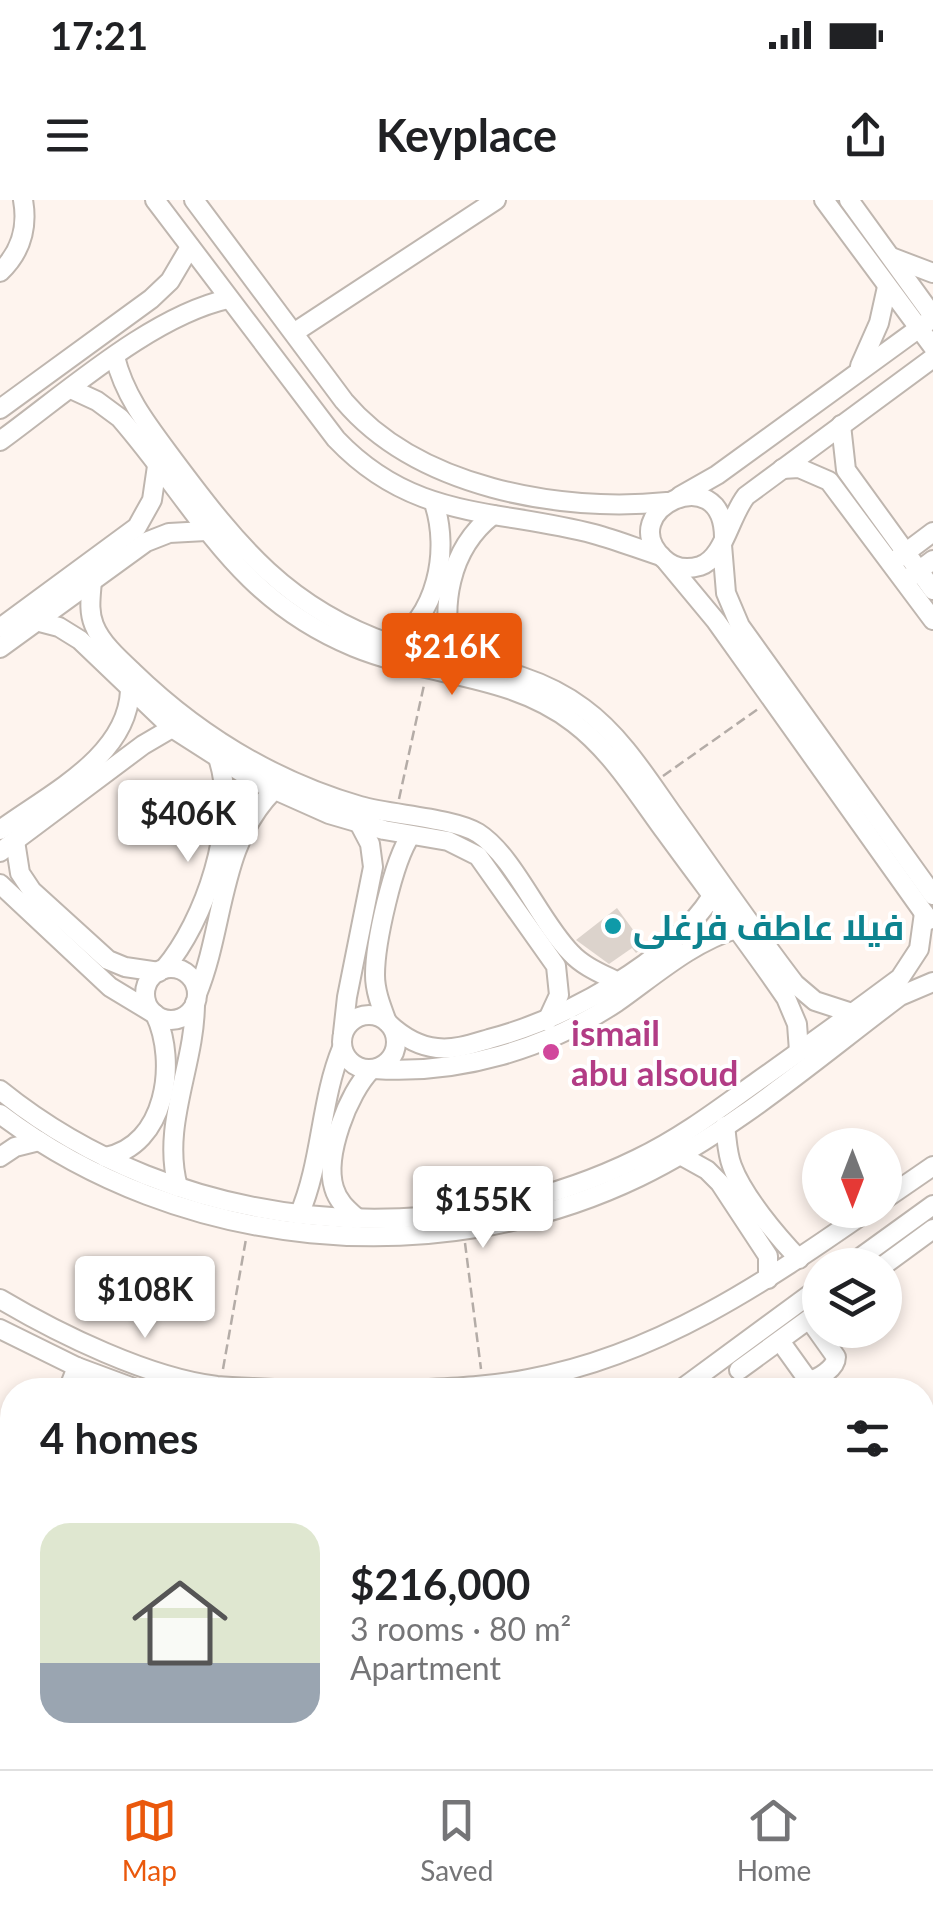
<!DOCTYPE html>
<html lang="en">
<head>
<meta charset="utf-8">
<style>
	body { margin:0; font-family:Lato,Cairo,sans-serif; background:#f6f6f6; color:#202124; height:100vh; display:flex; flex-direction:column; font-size:38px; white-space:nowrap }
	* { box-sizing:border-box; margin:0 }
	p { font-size:32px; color:#757577 }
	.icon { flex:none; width:55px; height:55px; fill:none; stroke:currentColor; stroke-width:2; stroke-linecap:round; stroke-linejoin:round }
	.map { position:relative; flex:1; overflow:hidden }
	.side { position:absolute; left:0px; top:1178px; width:935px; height:392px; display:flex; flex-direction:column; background:#fff; border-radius:40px 40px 0 0; box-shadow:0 5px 15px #0003 }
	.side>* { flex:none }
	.needle { width:65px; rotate:180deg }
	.buttons { position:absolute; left:802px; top:928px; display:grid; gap:20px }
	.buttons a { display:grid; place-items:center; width:100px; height:100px; border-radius:50%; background:#fff; box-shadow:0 5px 15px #0003; font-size:50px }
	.price { position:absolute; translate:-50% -85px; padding:0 22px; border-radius:10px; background:#fff; color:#222; font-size:32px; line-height:65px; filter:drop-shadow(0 2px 5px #0008) }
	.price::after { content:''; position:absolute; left:50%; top:60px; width:30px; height:22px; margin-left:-15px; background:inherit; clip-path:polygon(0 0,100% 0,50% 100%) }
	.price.selected { background:#ea580c; color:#fff }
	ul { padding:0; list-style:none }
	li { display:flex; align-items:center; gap:30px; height:250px; padding:0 40px }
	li+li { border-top:2px solid #e0e0e0 }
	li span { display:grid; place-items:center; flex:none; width:280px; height:200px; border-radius:30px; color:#555 }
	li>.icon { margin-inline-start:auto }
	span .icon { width:120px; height:120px; fill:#fffc; stroke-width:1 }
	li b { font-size:42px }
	h2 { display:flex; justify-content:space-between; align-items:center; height:120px; padding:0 40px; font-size:42px }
	.status { display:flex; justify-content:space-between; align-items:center; height:70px; padding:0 50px; background:#fff; direction:ltr }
	.status svg { height:28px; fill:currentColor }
	header { display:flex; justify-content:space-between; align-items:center; height:130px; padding:0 40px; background:#fff; font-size:45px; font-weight:700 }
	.tabs { display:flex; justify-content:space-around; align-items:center; height:140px; border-top:2px solid #e0e0e0; background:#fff; font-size:28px; color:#757577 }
	.tabs a { display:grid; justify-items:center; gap:5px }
	.tabs .selected { color:#ea580c }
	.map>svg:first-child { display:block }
	.building { fill:#dcd3cc }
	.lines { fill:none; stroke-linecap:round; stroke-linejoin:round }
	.minor-casing { stroke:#bfb6af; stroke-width:22 }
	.major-casing { stroke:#bfb6af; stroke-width:28 }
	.path { stroke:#b4aca7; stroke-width:2.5; stroke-dasharray:10 5; stroke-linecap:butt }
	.minor { stroke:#fff; stroke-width:18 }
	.major { stroke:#fff; stroke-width:22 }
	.culture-dot { fill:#0f9aa8; stroke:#fff; stroke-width:4 }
	.hotel-dot { fill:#d1479c; stroke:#fff; stroke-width:4 }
	.labels { text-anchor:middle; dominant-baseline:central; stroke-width:8; stroke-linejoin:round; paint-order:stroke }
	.culture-label { font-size:35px; font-weight:bold; fill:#0d838f; stroke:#fff; text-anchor:start }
	.hotel-label { font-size:35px; font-weight:bold; fill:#b23c85; stroke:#fff; text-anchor:start }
</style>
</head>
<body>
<div class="status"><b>17:21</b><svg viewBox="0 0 49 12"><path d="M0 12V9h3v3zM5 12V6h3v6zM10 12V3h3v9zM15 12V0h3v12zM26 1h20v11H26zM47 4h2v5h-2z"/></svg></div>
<header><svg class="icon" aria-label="menu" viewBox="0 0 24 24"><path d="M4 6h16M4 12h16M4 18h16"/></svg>Keyplace<svg class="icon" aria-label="share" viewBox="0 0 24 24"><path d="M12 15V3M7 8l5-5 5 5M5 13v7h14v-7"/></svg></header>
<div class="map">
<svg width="933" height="1569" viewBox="0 0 933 1569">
	<rect width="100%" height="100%" fill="#fef4ee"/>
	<!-- building -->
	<polygon class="building" points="617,708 645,746 636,753 632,748 609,764 576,740"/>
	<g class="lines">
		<!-- minor casing -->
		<g class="minor-casing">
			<g id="minor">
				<path d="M155,0L336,239C414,321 494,308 594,334C616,340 639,349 661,356"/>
				<path d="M194,0L344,201C417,287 559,313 667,302"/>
				<polyline points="824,0 933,147"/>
				<polyline points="849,0 933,116"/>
				<polyline points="891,57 933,73"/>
				<path d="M0,72C21,52 28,28 23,0"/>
				<polyline points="295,132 496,0"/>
				<path d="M115,157C125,198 150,228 175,262C237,345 288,409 391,444C457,465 526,465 583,508C620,535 645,575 671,612C712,669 752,728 795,784L815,801L852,813"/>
				<polyline points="860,166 879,123 887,87"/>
				<path d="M71,189L97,201L120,218C199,309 235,398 354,447C427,477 510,473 574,523C612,552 638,595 666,633C706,688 748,742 786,798L797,824L799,851"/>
				<polyline points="0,209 151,99 170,81 190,47"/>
				<polyline points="841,225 846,270 933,390"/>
				<path d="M0,241C65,194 151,116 228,99"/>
				<polyline points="782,269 799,268 829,281 933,420"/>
				<polyline points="680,296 717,275 933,118"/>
				<path d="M724,337C723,257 613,311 663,358C673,368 687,370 700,366C724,358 729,318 746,296L933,158"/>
				<polyline points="722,345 726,393 740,426 933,695"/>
				<polyline points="897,359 933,332"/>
				<polyline points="667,362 716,421 929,720"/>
				<polyline points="909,378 933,360"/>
				<path d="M92,380C91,396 88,410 94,425C101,443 119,459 133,472C197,534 274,581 360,606C391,615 454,618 478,633C514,656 540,722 571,753C583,766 600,773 616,781"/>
				<polyline points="36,421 59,427 80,440 172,528 255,581 329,614 384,630 448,641 478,656 556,766 559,795 547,821"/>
				<polyline points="0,428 137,327 152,300 157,266"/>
				<path d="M391,444C437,417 450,351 434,303"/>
				<polyline points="0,448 146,342 169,333 206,331"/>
				<path d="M454,459C439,408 449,349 493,315"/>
				<path d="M0,630C49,594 127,557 130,491"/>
				<polyline points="15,641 20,673 32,691 108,760 125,767 159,772"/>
				<polyline points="0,652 143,545 172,528"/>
				<polyline points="0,684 110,787 153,813"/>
				<circle cx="171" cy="794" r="26"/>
				<path d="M164,769C205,721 238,623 219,561"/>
				<path d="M197,794C225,726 219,646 273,591"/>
				<circle cx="369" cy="842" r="27"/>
				<path d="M387,822C381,806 375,791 375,775C375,743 393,661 411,635"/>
				<path d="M389,824C403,837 418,846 437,848C455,850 472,844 489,839C565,819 669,763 712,696"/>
				<polyline points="343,833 347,797 373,667 370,644 359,623"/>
				<path d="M374,869C459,875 546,849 617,802C654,776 692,742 736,729"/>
				<path d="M0,890C177,1033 434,1058 637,959C681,938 719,909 758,881C806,847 853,813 900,778L919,749L924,713"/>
				<path d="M0,914C180,1050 435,1075 639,977C734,931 816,859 900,796L933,782"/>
				<path d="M725,926C727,940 727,953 732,966C743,996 777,1036 799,1059"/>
				<polyline points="680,955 707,970 720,983 768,1056 768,1079"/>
				<polyline points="0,957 15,947 39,941"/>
				<path d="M105,957C166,946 178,862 155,814"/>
				<path d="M178,987C161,925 195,866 195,803"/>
				<polyline points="885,999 933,966"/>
				<path d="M299,1015C322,962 320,901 342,848"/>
				<path d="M358,1019C348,1010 338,1002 334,988C324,956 348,893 371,870"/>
				<polyline points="850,1065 933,1005"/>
				<polyline points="884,1065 933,1029"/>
				<path d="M0,1099C59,1134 149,1178 217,1186C241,1188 265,1188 288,1190"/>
				<polyline points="0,1129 77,1167 139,1190"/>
				<path d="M780,1141L808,1180C818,1180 836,1168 836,1157L809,1119"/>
				<polyline points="739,1170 820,1111"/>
				<polyline points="68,1190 77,1167"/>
				<path d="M405,1190C446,1188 487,1187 528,1179C656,1156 764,1083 869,1010"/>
				<polyline points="680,1190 820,1087"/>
				<polyline points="0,1280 12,1267"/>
				<polyline points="164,1569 172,1558"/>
				<polyline points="194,1569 203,1558"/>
			</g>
		</g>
		<!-- major casing -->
		<g class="major-casing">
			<g id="major">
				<polyline points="0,1497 12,1514"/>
				<polyline points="46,1558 55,1569"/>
			</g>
		</g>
		<!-- path -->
		<g class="path">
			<polyline points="663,576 758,509"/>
			<polyline points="399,599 424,485"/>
			<polyline points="465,1043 481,1169"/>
			<polyline points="223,1169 246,1039"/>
			<polyline points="4,1530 12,1540"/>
			<polyline points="0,1553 12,1569"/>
			<polyline points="12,1565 23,1558"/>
		</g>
		<!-- minor -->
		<use href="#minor" class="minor"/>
		<!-- major -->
		<use href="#major" class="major"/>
	</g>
	<!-- markers -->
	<circle class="culture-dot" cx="613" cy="726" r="10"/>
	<circle class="hotel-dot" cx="551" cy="852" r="10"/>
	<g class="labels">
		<!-- culture labels -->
		<g class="culture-label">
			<text x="633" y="726">فيلا عاطف فرغلى</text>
		</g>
		<!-- hotel labels -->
		<g class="hotel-label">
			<text x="571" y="832">ismail<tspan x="571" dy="40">abu alsoud</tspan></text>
		</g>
	</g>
</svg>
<div class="buttons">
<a><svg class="needle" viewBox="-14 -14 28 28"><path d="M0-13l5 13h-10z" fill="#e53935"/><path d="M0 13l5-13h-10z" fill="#757577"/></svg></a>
<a><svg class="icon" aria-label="layers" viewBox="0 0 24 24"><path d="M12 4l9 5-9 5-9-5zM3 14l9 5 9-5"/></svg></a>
</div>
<b class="price selected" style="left:452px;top:498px">$216K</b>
<b class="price" style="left:188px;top:665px">$406K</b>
<b class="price" style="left:483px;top:1051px">$155K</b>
<b class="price" style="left:145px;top:1141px">$108K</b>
<section class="side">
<h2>4 homes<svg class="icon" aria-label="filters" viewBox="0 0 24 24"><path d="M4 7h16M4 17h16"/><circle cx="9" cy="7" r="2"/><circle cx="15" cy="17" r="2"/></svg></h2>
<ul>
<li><span style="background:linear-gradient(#dfe7d0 70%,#9aa5b1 0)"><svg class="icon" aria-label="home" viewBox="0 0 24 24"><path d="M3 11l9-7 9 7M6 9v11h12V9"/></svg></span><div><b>$216,000</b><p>3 rooms · 80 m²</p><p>Apartment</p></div></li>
</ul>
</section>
</div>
<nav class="tabs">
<a class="selected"><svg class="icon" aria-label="map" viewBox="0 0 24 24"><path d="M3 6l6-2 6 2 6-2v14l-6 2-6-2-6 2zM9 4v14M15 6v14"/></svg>Map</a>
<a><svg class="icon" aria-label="saved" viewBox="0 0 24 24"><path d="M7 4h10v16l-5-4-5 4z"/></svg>Saved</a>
<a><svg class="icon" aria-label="home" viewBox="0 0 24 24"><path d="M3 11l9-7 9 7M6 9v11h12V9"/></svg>Home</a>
</nav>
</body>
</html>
